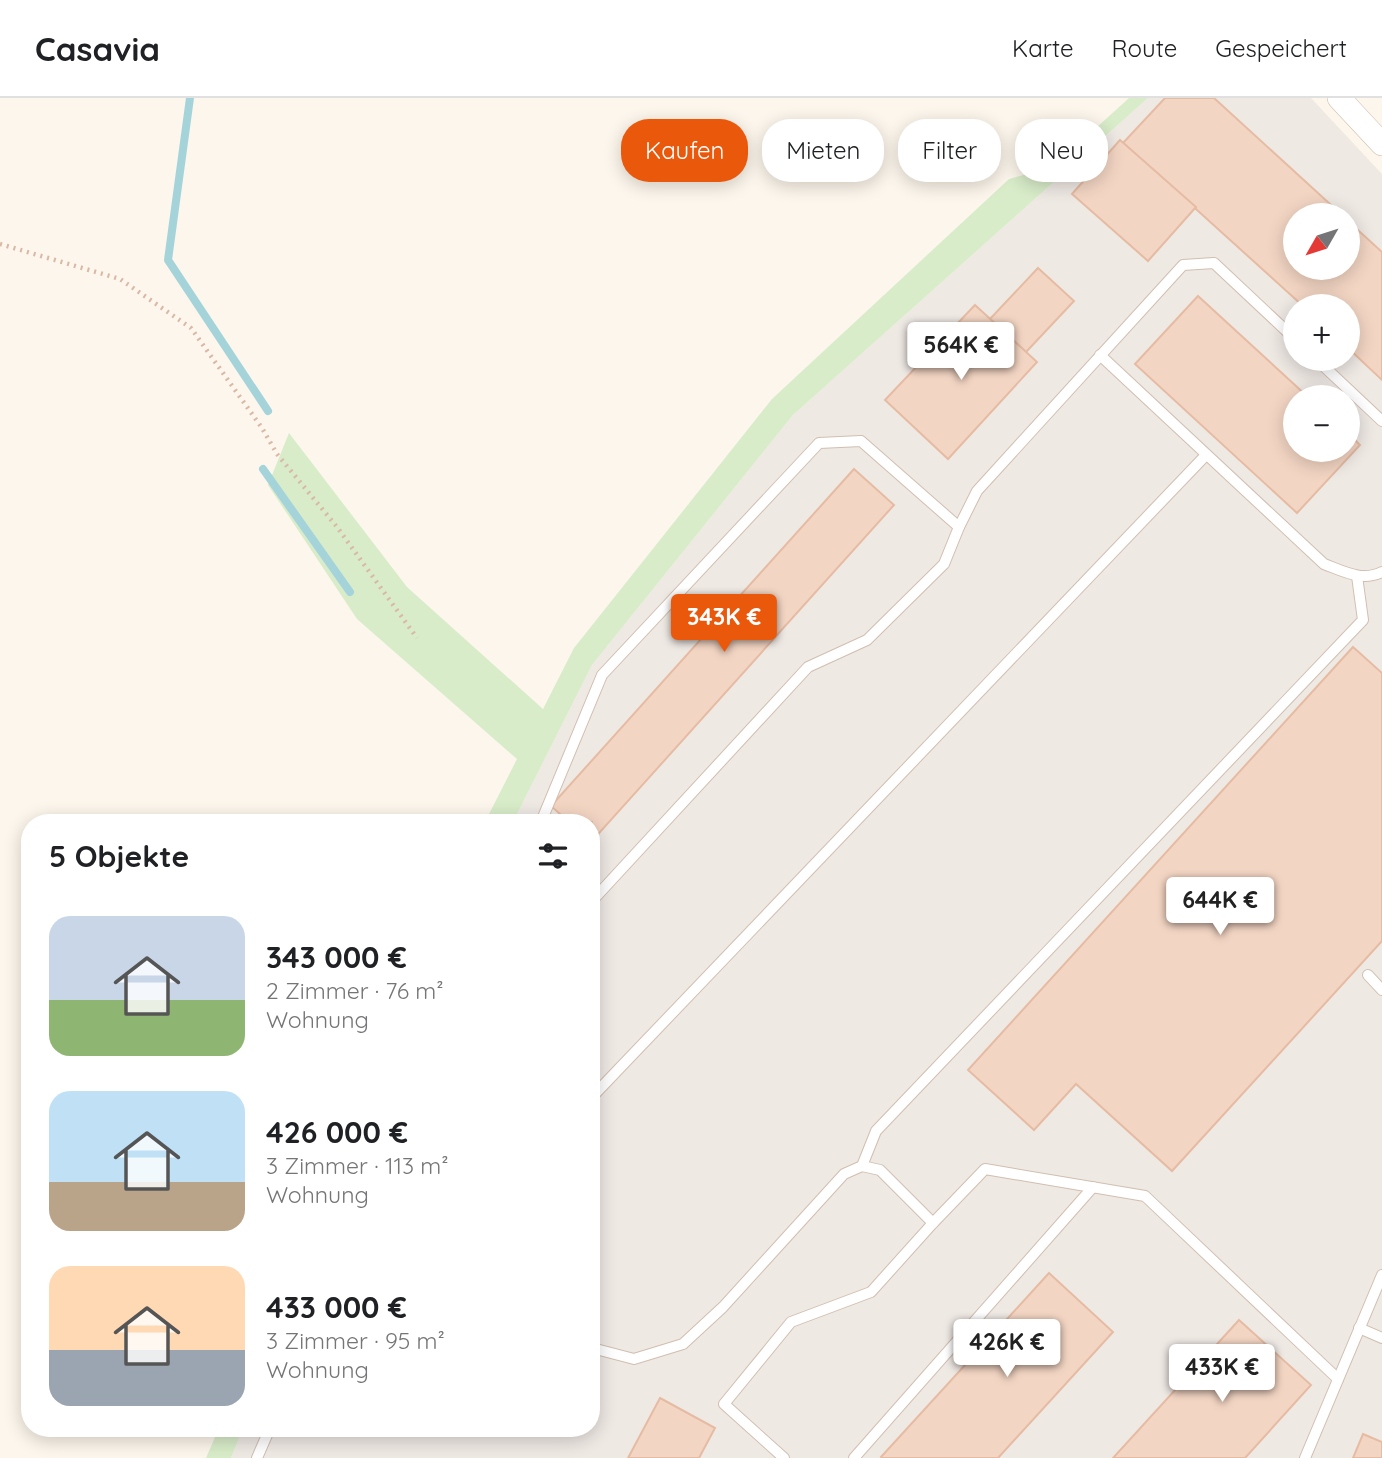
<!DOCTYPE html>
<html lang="de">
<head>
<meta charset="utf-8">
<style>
	body { margin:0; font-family:Quicksand,sans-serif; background:#f2f2f2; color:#202124; height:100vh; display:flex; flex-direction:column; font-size:26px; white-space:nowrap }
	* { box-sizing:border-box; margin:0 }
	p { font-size:23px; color:#757577 }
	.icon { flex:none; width:38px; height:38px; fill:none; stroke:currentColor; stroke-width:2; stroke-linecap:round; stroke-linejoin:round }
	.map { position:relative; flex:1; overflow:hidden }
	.panel { position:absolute; left:21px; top:716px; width:579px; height:623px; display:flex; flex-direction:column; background:#fff; border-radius:28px; box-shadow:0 4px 18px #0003 }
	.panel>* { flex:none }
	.top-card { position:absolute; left:621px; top:21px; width:654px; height:63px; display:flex; gap:14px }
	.needle { width:46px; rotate:231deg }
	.tools { position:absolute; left:1283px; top:105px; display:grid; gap:14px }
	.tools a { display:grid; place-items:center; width:77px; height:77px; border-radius:50%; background:#fff; box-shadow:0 4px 18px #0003; font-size:35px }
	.price { position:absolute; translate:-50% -60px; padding:0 16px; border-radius:7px; background:#fff; color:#222; font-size:23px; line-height:46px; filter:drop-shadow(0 2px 4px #0008) }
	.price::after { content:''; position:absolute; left:50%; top:42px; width:21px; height:16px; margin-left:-10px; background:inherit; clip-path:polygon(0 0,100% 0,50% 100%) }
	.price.on { background:#ea580c; color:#fff }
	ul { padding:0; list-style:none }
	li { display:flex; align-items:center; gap:21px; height:175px; padding:0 28px }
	li span { display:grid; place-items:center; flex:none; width:196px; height:140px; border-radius:21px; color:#555 }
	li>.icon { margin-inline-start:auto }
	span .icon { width:84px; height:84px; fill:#fffc; stroke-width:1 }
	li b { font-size:30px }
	h2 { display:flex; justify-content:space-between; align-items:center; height:84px; padding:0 28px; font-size:30px }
	.chip { padding:0 24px; border-radius:28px; background:#fff; box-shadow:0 4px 18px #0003; font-size:24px; line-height:63px }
	.chip.on { background:#ea580c; color:#fff }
	header { display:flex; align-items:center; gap:42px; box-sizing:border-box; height:98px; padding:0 35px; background:#fff; border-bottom:2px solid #e0e0e0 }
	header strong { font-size:33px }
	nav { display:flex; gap:38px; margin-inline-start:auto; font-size:24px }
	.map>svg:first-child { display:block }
	.industrial { fill:#efe9e4; fill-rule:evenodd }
	.green { fill:#d8ecc9 }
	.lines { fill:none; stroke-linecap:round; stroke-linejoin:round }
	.stream { stroke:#a5d3da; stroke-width:8 }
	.building { fill:#f3d5c3; stroke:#e6bba3; stroke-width:2 }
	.lane-casing { stroke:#d1beb0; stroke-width:12 }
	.street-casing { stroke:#d1beb0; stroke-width:24 }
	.path { stroke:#d9b8a5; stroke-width:4.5; stroke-dasharray:2 5; stroke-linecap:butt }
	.lane { stroke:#fff; stroke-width:10 }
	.street { stroke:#fff; stroke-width:23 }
</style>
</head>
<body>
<header>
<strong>Casavia</strong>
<nav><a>Karte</a><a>Route</a><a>Gespeichert</a></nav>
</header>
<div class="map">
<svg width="1382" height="1360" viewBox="0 0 1382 1360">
	<rect width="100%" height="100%" fill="#fdf6ec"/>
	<!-- industrial -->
	<path class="industrial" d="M1148,0H1311L1382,76V1360H231L243,1330H592V724H513L592,567L793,317ZM1295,117H1348V170H1295ZM1295,208H1348V261H1295ZM1295,299H1348V352H1295Z"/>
	<!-- green -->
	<g class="green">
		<polygon points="1129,0 1148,0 793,317 592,567 513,724 485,724 517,661 357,521 268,387 289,335 407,489 543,611 574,550 772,301 1009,81 1053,69"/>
		<polygon points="219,1330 243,1330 231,1360 206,1360"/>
	</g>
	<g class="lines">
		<!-- stream -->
		<g class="stream">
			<polyline points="190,0 168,162 268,313"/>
			<polyline points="263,371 350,494"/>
		</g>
	</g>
	<!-- building -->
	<g class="building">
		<polygon points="1165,0 1214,0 1342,117 1295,117 1295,170 1348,170 1348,123 1382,154 1382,282 1348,250 1348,208 1303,208 1123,45"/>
		<polygon points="1120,42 1196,109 1148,163 1072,96"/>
		<polygon points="1038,170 1074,203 1026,254 990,221"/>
		<polygon points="1198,198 1308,299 1295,299 1295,352 1348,352 1348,335 1360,347 1297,415 1135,266"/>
		<polygon points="975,207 1037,264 948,361 885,302"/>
		<polygon points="854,371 894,407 592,743 592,724 569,724 551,708"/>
		<polygon points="1353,549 1382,575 1382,843 1172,1073 1076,986 1034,1032 968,972"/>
		<polygon points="1049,1175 1113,1234 998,1360 882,1360 881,1359"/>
		<polygon points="1239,1222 1311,1287 1245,1360 1113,1360"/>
		<polygon points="660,1300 715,1330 699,1360 628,1360"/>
		<polygon points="1363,1336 1382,1344 1382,1360 1353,1360"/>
	</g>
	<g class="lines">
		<!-- lane casing -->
		<g class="lane-casing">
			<g id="lane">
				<path d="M1100,257L1324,466C1343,473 1362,484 1382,474"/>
				<polyline points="1316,261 1382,323"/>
				<polyline points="541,724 602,577 819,345 861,343 959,429"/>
				<polyline points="592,803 808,569 867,542 944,466 959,429 977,393 1183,167 1214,165 1295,241"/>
				<polyline points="1368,877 1382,892"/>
				<polyline points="592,999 1206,357"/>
				<polyline points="862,1068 876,1033 1363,522 1357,478"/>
				<polyline points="933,1125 985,1071 1145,1098 1338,1281"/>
				<polyline points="1359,1230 1382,1240"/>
				<polyline points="592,1250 634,1261 683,1246 723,1209 844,1076 862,1068 880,1072 933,1125 871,1194 791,1224 724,1306 784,1360"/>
				<polyline points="257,1360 270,1330"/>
				<polyline points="854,1360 1093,1089"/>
				<polyline points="1305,1360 1382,1177"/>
			</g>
		</g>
		<!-- street casing -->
		<g class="street-casing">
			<polyline id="street" points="1339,0 1382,46"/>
		</g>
		<!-- path -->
		<polyline class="path" points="0,146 120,181 191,230 262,330 277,356 337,429 417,540"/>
		<!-- lane -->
		<use href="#lane" class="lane"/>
		<!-- street -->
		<use href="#street" class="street"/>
	</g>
</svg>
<div class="tools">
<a><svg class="needle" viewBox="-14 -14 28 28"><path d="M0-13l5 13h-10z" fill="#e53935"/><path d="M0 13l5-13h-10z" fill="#757577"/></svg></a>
<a>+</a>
<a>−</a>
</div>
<b class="price" style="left:961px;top:284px">564K €</b>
<b class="price on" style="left:724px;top:556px">343K €</b>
<b class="price" style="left:1220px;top:839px">644K €</b>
<b class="price" style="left:1007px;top:1281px">426K €</b>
<b class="price" style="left:1222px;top:1306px">433K €</b>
<div class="top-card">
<a class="chip on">Kaufen</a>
<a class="chip">Mieten</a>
<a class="chip">Filter</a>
<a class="chip">Neu</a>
</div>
<section class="panel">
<h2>5 Objekte<svg class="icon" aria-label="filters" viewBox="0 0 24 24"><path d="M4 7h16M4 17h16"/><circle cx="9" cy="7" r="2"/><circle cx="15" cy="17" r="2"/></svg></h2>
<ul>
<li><span style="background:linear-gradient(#c9d6e8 60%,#8fb573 0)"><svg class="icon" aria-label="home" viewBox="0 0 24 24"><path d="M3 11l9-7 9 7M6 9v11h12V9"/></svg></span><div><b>343 000 €</b><p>2 Zimmer · 76 m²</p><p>Wohnung</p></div></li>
<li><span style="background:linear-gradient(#bfe0f5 65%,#b9a48a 0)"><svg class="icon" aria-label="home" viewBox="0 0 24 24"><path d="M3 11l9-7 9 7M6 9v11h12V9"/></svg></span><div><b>426 000 €</b><p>3 Zimmer · 113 m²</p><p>Wohnung</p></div></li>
<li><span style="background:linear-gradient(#ffd9b3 60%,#9aa5b1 0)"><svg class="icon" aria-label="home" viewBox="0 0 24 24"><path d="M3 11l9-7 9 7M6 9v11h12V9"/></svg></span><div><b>433 000 €</b><p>3 Zimmer · 95 m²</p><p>Wohnung</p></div></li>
</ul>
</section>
</div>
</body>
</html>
